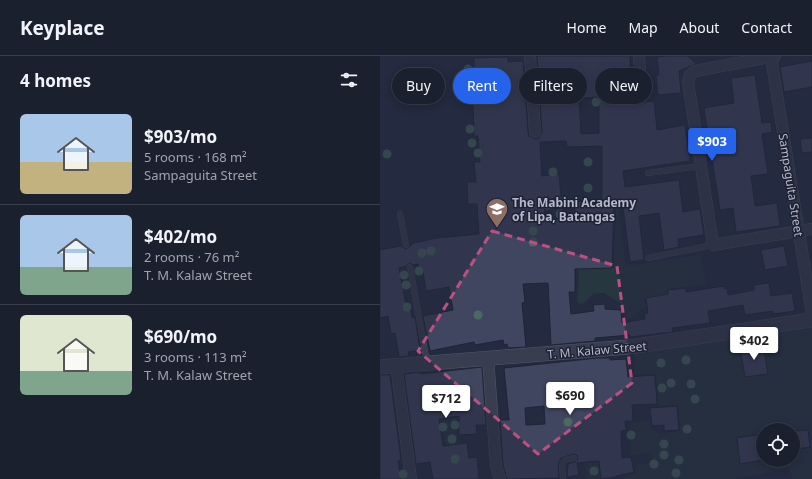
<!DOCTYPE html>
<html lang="en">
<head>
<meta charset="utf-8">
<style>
	body { margin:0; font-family:"Noto Sans",sans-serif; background:#282d3b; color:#f1f3f6; height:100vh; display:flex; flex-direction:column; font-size:15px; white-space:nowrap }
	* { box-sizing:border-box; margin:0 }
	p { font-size:13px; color:#a0a3aa }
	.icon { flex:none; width:22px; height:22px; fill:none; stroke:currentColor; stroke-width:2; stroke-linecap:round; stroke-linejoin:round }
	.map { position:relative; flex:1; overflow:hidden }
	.side { display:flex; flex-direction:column; background:#1b202f; width:380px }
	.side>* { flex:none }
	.top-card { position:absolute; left:12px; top:12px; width:360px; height:36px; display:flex; gap:8px }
	.fabs { position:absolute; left:376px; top:367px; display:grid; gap:8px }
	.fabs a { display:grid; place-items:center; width:44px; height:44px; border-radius:50%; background:#1b202f; box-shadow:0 2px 10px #0003,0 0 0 1px #393e4b; font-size:20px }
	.price { position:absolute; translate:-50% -34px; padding:0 9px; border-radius:4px; background:#fff; color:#222; font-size:13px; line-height:26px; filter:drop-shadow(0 1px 2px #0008) }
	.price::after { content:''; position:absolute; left:50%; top:24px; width:12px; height:9px; margin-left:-6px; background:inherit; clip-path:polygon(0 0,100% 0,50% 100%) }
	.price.selected { background:#2563eb; color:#fff }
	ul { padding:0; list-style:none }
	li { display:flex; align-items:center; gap:12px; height:100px; padding:0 20px }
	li+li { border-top:1px solid #393e4b }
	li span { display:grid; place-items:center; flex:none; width:112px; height:80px; border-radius:6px; color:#555 }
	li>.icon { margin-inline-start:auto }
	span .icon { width:48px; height:48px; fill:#fffc; stroke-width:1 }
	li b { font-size:17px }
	h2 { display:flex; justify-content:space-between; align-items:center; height:48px; padding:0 20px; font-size:17px }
	.pill { padding:0 14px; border-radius:18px; background:#1b202f; box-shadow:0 2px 10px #0003,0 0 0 1px #393e4b; font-size:14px; line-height:36px }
	.pill.selected { background:#2563eb; color:#fff }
	header { display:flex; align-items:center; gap:24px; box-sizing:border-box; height:56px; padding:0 20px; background:#1b202f; border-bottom:1px solid #393e4b }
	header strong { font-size:19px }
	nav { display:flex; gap:22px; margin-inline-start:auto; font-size:14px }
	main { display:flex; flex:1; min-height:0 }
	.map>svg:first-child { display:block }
	.green { fill:#263740; fill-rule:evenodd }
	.building { fill:#40465f; stroke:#1f2436; fill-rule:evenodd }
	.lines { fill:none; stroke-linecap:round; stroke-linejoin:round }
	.service-casing { stroke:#535869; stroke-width:6 }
	.minor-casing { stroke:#535869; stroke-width:12 }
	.tertiary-casing { stroke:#535869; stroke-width:15 }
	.service { stroke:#383d4f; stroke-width:5.5 }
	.minor { stroke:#383d4f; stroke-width:11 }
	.tertiary { stroke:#383d4f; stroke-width:14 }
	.tree { fill:#4c6863 }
	.marked { fill:none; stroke:#bd5082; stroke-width:3; stroke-dasharray:8 5; stroke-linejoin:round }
	.labels { text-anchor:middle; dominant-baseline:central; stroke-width:3; stroke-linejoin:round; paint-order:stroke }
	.street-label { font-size:12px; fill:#b5b8c9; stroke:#1d2234 }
	.poi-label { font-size:12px; font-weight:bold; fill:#b5b8c9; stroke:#1d2234; text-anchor:start }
</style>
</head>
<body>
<header>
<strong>Keyplace</strong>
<nav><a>Home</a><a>Map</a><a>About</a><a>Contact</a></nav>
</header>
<main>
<section class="side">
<h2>4 homes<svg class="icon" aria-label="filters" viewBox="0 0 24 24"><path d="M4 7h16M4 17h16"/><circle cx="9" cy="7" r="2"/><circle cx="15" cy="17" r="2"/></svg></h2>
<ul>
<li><span style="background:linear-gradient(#a9c7e8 60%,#c2b280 0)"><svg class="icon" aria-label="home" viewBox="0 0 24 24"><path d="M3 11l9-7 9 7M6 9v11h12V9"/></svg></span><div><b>$903/mo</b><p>5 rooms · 168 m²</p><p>Sampaguita Street</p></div></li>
<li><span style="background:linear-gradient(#a9c7e8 65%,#7fa58c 0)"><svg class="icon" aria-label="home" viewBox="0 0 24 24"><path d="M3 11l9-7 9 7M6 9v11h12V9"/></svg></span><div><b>$402/mo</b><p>2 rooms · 76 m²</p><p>T. M. Kalaw Street</p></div></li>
<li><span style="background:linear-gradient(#dfe7d0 70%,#7fa58c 0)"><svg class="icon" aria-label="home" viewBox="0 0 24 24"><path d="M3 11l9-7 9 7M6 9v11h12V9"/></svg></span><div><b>$690/mo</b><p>3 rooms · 113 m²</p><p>T. M. Kalaw Street</p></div></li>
</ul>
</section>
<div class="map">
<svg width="432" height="423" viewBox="0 0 432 423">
	<rect width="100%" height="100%" fill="#242a3f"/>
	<!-- green -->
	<g class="green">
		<polygon points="236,134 246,210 321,199 326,229 287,233 289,248 278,250 276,240 264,242 266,252 262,252 251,263 247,263 241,248 224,237 213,238 204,247 199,248 197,244 199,218 197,213 234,211"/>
		<path d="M432,272V423H412L410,412L355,423H238L256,417L255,409L272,406L271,397L251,399L249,367L270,365L271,372L277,377L300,375L298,349L278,350L276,318L255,319L253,297L359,283L365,321L388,317L382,280ZM429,373L431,392L415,394L413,378V404H387L360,408L356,381L383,377V374L413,375Z"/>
		<polygon points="76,362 77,389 70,417 61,364"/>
		<polygon points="218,406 220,423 207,423 204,407"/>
	</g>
	<!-- building -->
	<g class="building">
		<path d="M157,0H250L251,22H253L256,47L274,45L277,74L305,69L310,105L243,115L245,131L299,124L303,156L320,153L324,179L298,183L299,191L284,194L279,157L259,160L264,204L250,206L242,144H234L232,212L195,213V236H189L191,258L214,255L213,249L225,248V253L241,254L242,267L265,263L264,257H268L266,242L288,238V234L306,232V236L344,230V233L347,232L348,239L374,234V229L389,227L391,240L412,237L415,255L393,258V255L365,259L363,249L328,255L330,267L292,272L293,276L250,281V279L215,282V285L171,289L168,227L143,228L145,246L142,247L146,291L128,292L127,288L124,289L123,284L95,289L94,286L50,295L43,260L73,254L69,231L46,235L43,215L40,216L38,208L34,209L30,207L26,210L19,212L27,254H31L32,262L35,261L40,294L28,296L29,300L19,301L15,277L11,278L8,260L0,262V194L20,190L26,193L34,187L57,182L99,178L97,148H88L87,126H96L94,106H100L98,80H94L92,12H94V2L128,1V6L143,5L148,76L149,80L155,83L159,82L162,76ZM219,41V77L201,78L199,42ZM186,85L187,91L222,90V144L194,146L195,161L165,164L164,144L181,142L179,118L162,120L160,86Z"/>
		<polygon points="286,0 308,0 316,8 299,15 301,37 278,39 276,19 279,19 277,1"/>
		<polygon points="432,5 432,31 404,36 400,11"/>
		<polygon points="375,19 382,67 391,66 392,76 382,78 388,118 371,120 375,150 397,147 400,170 356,176 353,152 340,154 324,52 354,47 351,22"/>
		<polygon points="432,82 432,96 422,97 420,83"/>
		<polygon points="404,190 408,210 385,214 381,194"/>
		<polygon points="383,288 388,318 365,321 360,292"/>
		<path d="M217,302H230V304L246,303L248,321L275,319L277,348L252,349L253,365H245L246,374L241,375L242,402L251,401L254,416L236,420V421L221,423L219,405L197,407L199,419L187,421L188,408L195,406L198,403L197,399L193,398L181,402L178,409L179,422L127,423L123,409L120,364H129L124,312ZM164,350L165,368L146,369L145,352Z"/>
		<polygon points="102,311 106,369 96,369 97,378 79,379 79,360 59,363 63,390 87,387 89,402 97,401 99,423 53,423 50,406 36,408 24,318 40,316 41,318"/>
		<polygon points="0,319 10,319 21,404 18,405 21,423 0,423"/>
		<polygon points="297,350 299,374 284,375 284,369 272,370 270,352"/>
		<polygon points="428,374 430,391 416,393 414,375"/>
		<polygon points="383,378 383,404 360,408 357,382"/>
	</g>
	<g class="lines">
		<!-- service casing -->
		<g class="service-casing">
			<g id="service">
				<polyline points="268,117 321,110"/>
				<polyline points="20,158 26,189"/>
				<polyline points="268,202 333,189"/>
				<polyline points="30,211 47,307"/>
				<polyline points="183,423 182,409 185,404 194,402"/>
			</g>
		</g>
		<!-- minor casing -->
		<g class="minor-casing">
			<g id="minor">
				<polyline points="150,0 155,76"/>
				<polyline points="259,0 261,36"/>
				<polyline points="395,0 315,15 310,19 308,26 333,189 432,173"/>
				<polyline points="391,1 432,258"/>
				<polyline points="108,302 116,410 120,423"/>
				<polyline points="16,309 31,423"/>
			</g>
		</g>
		<!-- tertiary casing -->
		<g class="tertiary-casing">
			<polyline id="tertiary" points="0,311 249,291 432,264"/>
		</g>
		<!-- service -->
		<use href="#service" class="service"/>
		<!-- minor -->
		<use href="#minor" class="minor"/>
		<!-- tertiary -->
		<use href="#tertiary" class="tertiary"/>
	</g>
	<!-- trees -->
	<g class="tree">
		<circle cx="88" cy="13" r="4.5"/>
		<circle cx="88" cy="26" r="4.5"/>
		<circle cx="89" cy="37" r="4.5"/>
		<circle cx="216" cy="46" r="4.5"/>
		<circle cx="90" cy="73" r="4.5"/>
		<circle cx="92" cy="87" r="4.5"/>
		<circle cx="98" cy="97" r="4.5"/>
		<circle cx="7" cy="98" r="4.5"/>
		<circle cx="208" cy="106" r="4.5"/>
		<circle cx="173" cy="116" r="4.5"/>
		<circle cx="208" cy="132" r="4.5"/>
		<circle cx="179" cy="146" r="4.5"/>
		<circle cx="167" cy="149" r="4.5"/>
		<circle cx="180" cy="158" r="4.5"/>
		<circle cx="153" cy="175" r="4.5"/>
		<circle cx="153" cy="186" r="4.5"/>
		<circle cx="51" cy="195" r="4.5"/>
		<circle cx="42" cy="197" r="4.5"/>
		<circle cx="39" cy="215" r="4.5"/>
		<circle cx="24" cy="219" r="4.5"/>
		<circle cx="26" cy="229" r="4.5"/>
		<circle cx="27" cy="251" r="4.5"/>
		<circle cx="98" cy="259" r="4.5"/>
		<circle cx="306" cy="304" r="4.5"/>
		<circle cx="281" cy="307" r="4.5"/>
		<circle cx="291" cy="327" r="4.5"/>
		<circle cx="311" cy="328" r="4.5"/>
		<circle cx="282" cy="332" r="4.5"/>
		<circle cx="315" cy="343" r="4.5"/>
		<circle cx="188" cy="366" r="4.5"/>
		<circle cx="75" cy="369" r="4.5"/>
		<circle cx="63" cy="371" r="4.5"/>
		<circle cx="307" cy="373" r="4.5"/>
		<circle cx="251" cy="379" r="4.5"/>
		<circle cx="72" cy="383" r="4.5"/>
		<circle cx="284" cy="388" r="4.5"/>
		<circle cx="284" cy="399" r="4.5"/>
		<circle cx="75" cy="403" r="4.5"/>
		<circle cx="299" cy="404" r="4.5"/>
		<circle cx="274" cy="408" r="4.5"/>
		<circle cx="214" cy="415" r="4.5"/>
		<circle cx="296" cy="417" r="4.5"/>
		<circle cx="23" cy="418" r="4.5"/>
	</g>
	<!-- marked area -->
	<path d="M0 0H432V423H0ZM112,175L237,210L252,327L158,398L38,295Z" fill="#242a3f" fill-opacity=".55" fill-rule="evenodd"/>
	<path class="marked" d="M112,175L237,210L252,327L158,398L38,295Z"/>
	<!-- icons -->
	<defs>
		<g id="school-pin" transform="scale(1.15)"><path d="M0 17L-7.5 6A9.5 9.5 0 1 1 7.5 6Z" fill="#8d6e63" stroke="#1d2234"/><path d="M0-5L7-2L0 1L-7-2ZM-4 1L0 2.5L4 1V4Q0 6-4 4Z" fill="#fff"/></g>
	</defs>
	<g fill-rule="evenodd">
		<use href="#school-pin" x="117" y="153"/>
	</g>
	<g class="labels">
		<!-- street labels -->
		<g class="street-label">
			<text transform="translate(411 129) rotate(81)">Sampaguita Street</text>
			<text transform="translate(217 294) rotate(-5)">T. M. Kalaw Street</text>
		</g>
		<!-- poi labels -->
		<g class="poi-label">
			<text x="132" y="146">The Mabini Academy<tspan x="132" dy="14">of Lipa, Batangas</tspan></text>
		</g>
	</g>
</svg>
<div class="fabs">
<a><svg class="icon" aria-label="locate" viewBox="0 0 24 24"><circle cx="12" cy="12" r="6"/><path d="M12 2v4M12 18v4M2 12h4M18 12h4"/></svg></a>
</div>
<b class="price selected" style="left:332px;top:106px">$903</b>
<b class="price" style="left:374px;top:305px">$402</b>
<b class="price" style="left:190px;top:360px">$690</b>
<b class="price" style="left:66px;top:363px">$712</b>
<div class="top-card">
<a class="pill">Buy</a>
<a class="pill selected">Rent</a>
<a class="pill">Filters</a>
<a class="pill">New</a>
</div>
</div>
</main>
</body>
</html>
